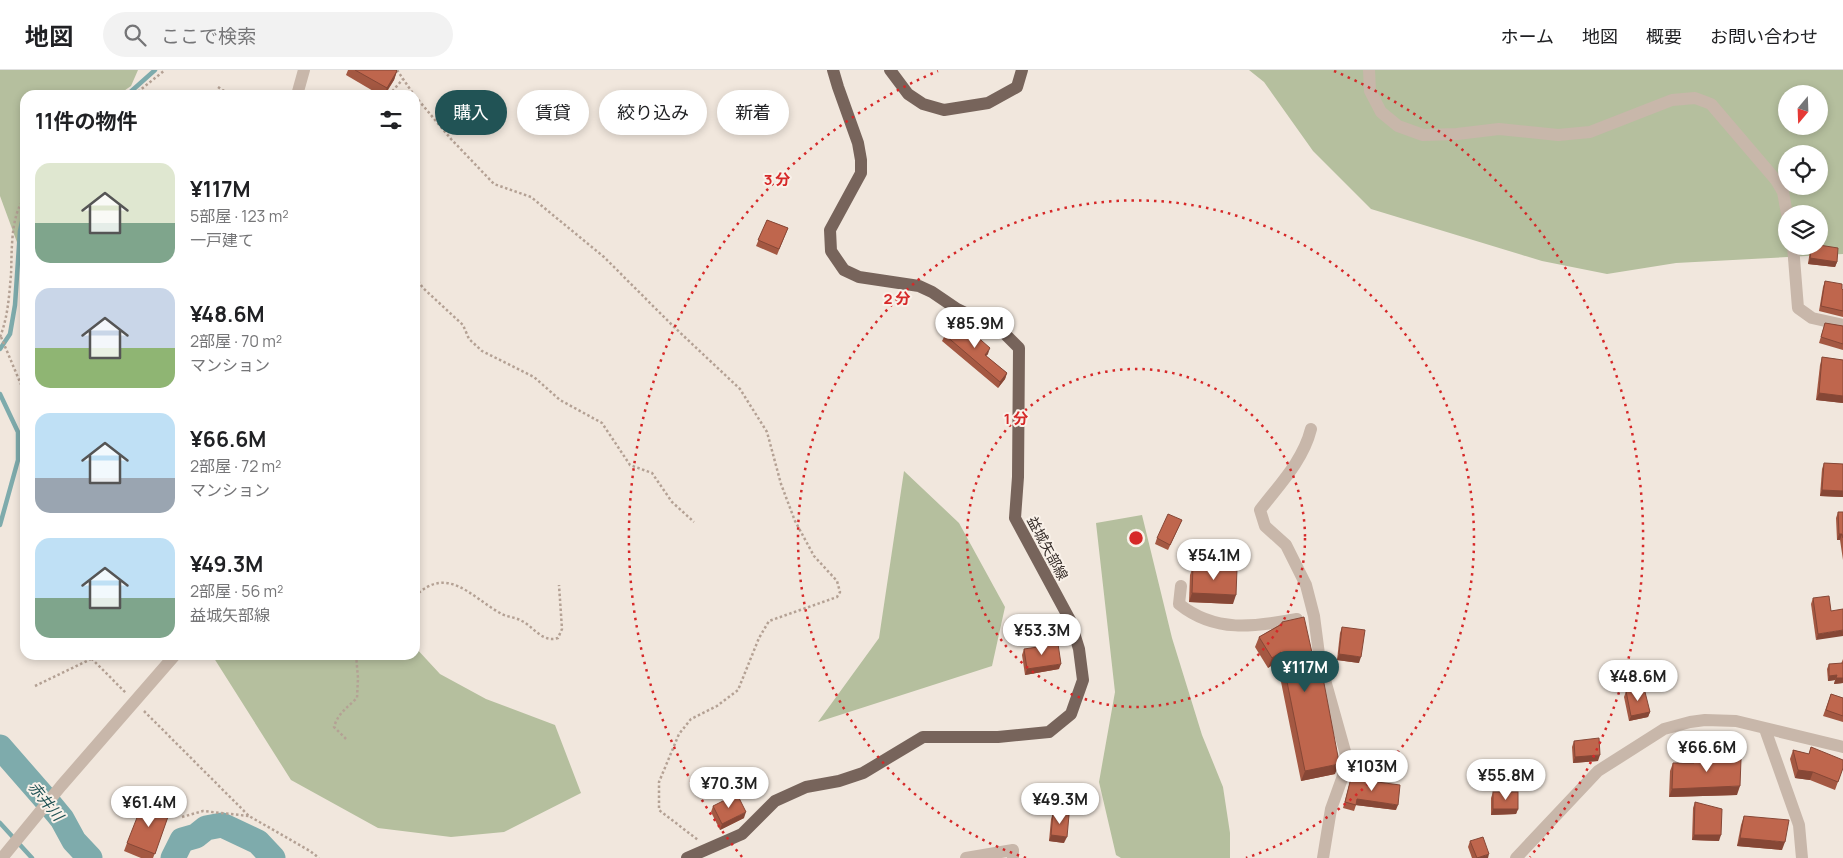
<!DOCTYPE html>
<html lang="ja">
<head>
<meta charset="utf-8">
<style>
	body { margin:0; font-family:Manrope,"Noto Sans JP",sans-serif; background:#f2f2f2; color:#202124; height:100vh; display:flex; flex-direction:column; font-size:19px; white-space:nowrap }
	* { box-sizing:border-box; margin:0 }
	p { font-size:16px; color:#757577 }
	.icon { flex:none; width:28px; height:28px; fill:none; stroke:currentColor; stroke-width:2; stroke-linecap:round; stroke-linejoin:round }
	.map { position:relative; flex:1; overflow:hidden }
	.panel { position:absolute; left:20px; top:20px; width:400px; height:570px; display:flex; flex-direction:column; background:#fff; border-radius:15px; box-shadow:0 2px 8px #0003 }
	.panel>* { flex:none }
	.top-card { position:absolute; left:435px; top:20px; width:475px; height:45px; display:flex; gap:10px }
	.needle { width:32px; rotate:199deg }
	.fabs { position:absolute; left:1778px; top:15px; display:grid; gap:10px }
	.fabs a { display:grid; place-items:center; width:50px; height:50px; border-radius:50%; background:#fff; box-shadow:0 2px 8px #0003; font-size:25px }
	.price { position:absolute; translate:-50% -42px; padding:0 11px; border-radius:18px; background:#fff; color:#222; font-size:16px; line-height:32px; filter:drop-shadow(0 1px 2px #0008) }
	.price::after { content:''; position:absolute; left:50%; top:30px; width:15px; height:11px; margin-left:-8px; background:inherit; clip-path:polygon(0 0,100% 0,50% 100%) }
	.price.active { background:#215355; color:#fff }
	ul { padding:0; list-style:none }
	li { display:flex; align-items:center; gap:15px; height:125px; padding:0 15px }
	li span { display:grid; place-items:center; flex:none; width:140px; height:100px; border-radius:15px; color:#555 }
	li>.icon { margin-inline-start:auto }
	span .icon { width:60px; height:60px; fill:#fffc; stroke-width:1 }
	li b { font-size:21px }
	h2 { display:flex; justify-content:space-between; align-items:center; height:60px; padding:0 15px; font-size:21px }
	.pill { padding:0 18px; border-radius:22px; background:#fff; box-shadow:0 2px 8px #0003; font-size:18px; line-height:45px }
	.pill.active { background:#215355; color:#fff }
	header { display:flex; align-items:center; gap:30px; box-sizing:border-box; height:70px; padding:0 25px; background:#fff; border-bottom:1px solid #e0e0e0 }
	header strong { font-size:24px }
	nav { display:flex; gap:28px; margin-inline-start:auto; font-size:18px }
	.search { width:350px; height:45px; background:#f2f2f2; display:flex; align-items:center; gap:12px; box-sizing:border-box; padding:0 18px; border-radius:28px; color:#757577; font-size:19px }
	.map>svg:first-child { display:block }
	.green { fill:#b5bf9e; fill-rule:evenodd }
	.lines { fill:none; stroke-linecap:round; stroke-linejoin:round }
	.stream { stroke:#7eabac; stroke-width:4.5 }
	.river { stroke:#7eabac; stroke-width:25 }
	.path { stroke:#b4a194; stroke-width:2.5; stroke-dasharray:2.5 2.5; stroke-linecap:butt }
	.minor { stroke:#c8b7aa; stroke-width:12 }
	.major { stroke:#77645b; stroke-width:12 }
	.minor-bridge { stroke:#c8b7aa; stroke-width:12 }
	.wall { fill:#a45842 }
	.shaded-wall { fill:#864736 }
	.building { fill:#bf664d; stroke:#864736 }
	.ring { fill:none; stroke:#d62828; stroke-width:2.5; stroke-dasharray:2.5 5 }
	.labels { text-anchor:middle; dominant-baseline:central; stroke-width:4; stroke-linejoin:round; paint-order:stroke }
	.street-label { font-size:14px; fill:#362d29; stroke:#f9f1e9 }
	.water-label { font-size:15px; font-style:italic; fill:#215355; stroke:#f9f1e9 }
	.centre { fill:#d62828; stroke:#f9f1e9; stroke-width:2.5 }
	.ring-label { font-size:15px; text-anchor:middle; font-weight:bold; fill:#d62828; stroke:#f9f1e9; stroke-width:4; stroke-linejoin:round; paint-order:stroke }
</style>
</head>
<body>
<header>
<strong>地図</strong>
<div class="search"><svg class="icon" aria-label="search" viewBox="0 0 24 24"><circle cx="10" cy="10" r="6"/><path d="M15 15l6 6"/></svg>ここで検索</div>
<nav><a>ホーム</a><a>地図</a><a>概要</a><a>お問い合わせ</a></nav>
</header>
<div class="map">
<svg width="1843" height="788" viewBox="0 0 1843 788">
	<rect width="100%" height="100%" fill="#f1e7dd"/>
	<!-- green -->
	<g class="green">
		<polygon points="0,0 138,0 131,16 118,25 25,25 25,194 0,126"/>
		<path d="M1249,0H1843V184L1676,193L1607,204L1542,191L1371,139L1313,81L1264,12ZM1786,24H1819V56H1786ZM1786,84H1819V116H1786ZM1786,144H1819V176H1786Z"/>
		<polygon points="904,401 959,453 1005,537 992,596 818,652 879,568"/>
		<polygon points="1142,445 1172,568 1202,665 1223,717 1230,763 1230,788 1121,788 1116,785 1099,712 1115,622 1096,453"/>
		<polygon points="415,577 440,604 486,629 555,655 581,723 504,762 451,767 378,758 291,710 212,585 415,585"/>
	</g>
	<g class="lines">
		<!-- stream -->
		<g class="stream">
			<polyline points="127,25 155,0"/>
			<polyline points="0,279 10,264 15,235 20,161 25,138"/>
			<polyline points="0,324 18,362 18,390 0,455"/>
			<polyline points="0,753 32,788"/>
		</g>
		<!-- river -->
		<g class="river">
			<polyline points="0,677 48,732 62,749 74,771 90,788"/>
			<polyline points="173,788 182,770 196,766 206,758 222,755 258,772 273,788"/>
		</g>
		<!-- path -->
		<g class="path">
			<polyline points="397,0 414,25"/>
			<polyline points="218,17 230,25"/>
			<polyline points="134,25 165,0"/>
			<polyline points="389,25 403,9"/>
			<polyline points="415,26 451,69 494,114 531,127 604,187 672,255 740,319 767,362 781,414 795,451 814,486 837,511 840,522 837,527 769,551 759,568 738,620 717,636 691,649 679,664 659,712 659,740 698,770"/>
			<polyline points="415,207 423,218 463,255 469,269 482,281 534,307 560,330 602,353 630,395 652,403 672,432 694,452"/>
			<path d="M0,267C8,247 9,226 11,205C12,183 10,145 25,128"/>
			<polyline points="1,267 25,324"/>
			<path d="M415,526C448,495 470,526 500,543C506,547 515,547 522,551C534,557 542,573 558,568L562,559L559,515"/>
			<polyline points="88,585 126,623"/>
			<polyline points="35,616 91,589"/>
			<polyline points="144,641 249,746 310,781 319,788"/>
			<path d="M346,669L334,657C338,643 348,637 357,628L358,608L356,585"/>
			<polyline points="182,747 203,741 249,746"/>
		</g>
		<!-- minor -->
		<g class="minor">
			<polyline points="1369,0 1370,21 1381,42 1398,56 1423,65 1457,64 1499,59 1558,65 1590,62 1672,30 1695,28 1711,34 1776,110 1783,122 1787,144"/>
			<polyline points="297,25 304,0"/>
			<polyline points="1793,176 1798,238 1812,248 1843,255"/>
			<path d="M1311,359C1303,391 1279,415 1260,440L1265,456L1286,475L1306,515L1314,546L1320,592L1348,692L1331,739L1323,788"/>
			<path d="M1181,516L1179,534C1215,563 1254,557 1297,549"/>
			<polyline points="1765,659 1799,755 1802,788"/>
			<polyline points="966,788 1013,780 1013,788"/>
			<polyline points="1516,788 1598,701 1664,659 1690,652 1705,650 1736,651 1843,677"/>
		</g>
		<!-- major -->
		<g class="major">
			<polyline points="890,0 908,24 923,34 944,40 988,33 1017,17 1022,0"/>
			<polyline points="687,788 742,764 775,731 806,717 839,711 863,703 923,667 998,667 1049,662 1071,644 1083,610 1079,579 1070,550 1015,448 1018,407 1019,278 1002,261 957,239 932,222 919,216 859,207 844,200 831,181 830,160 861,103 861,90 858,73 838,17 833,0"/>
		</g>
		<!-- minor-bridge -->
		<polyline class="minor-bridge" points="2,788 61,716 175,585"/>
	</g>
	<!-- wall -->
	<g class="wall">
		<polygon points="348,0 396,0 397,1 394,10 385,25 380,25 346,5"/>
		<polygon points="767,150 788,158 777,185 756,176"/>
		<polygon points="1811,176 1837,192 1835,197 1808,194 1810,180"/>
		<polygon points="1825,211 1843,220 1843,247 1819,241 1823,217"/>
		<polygon points="1825,253 1843,256 1843,280 1819,273"/>
		<polygon points="945,265 988,284 986,286 1007,303 1005,309 998,318 942,271"/>
		<polygon points="1822,287 1843,290 1843,333 1816,330 1820,295"/>
		<polygon points="1824,393 1843,394 1843,427 1820,426 1822,399"/>
		<polygon points="1838,442 1843,442 1843,490 1840,470 1837,470 1836,448"/>
		<polygon points="1182,450 1168,480 1155,474 1157,468"/>
		<polygon points="1193,496 1233,534 1189,532 1190,505"/>
		<polygon points="1813,528 1831,541 1816,570 1811,534"/>
		<polygon points="1282,552 1335,704 1301,711 1277,592 1268,598 1255,577 1259,567 1281,554"/>
		<polygon points="1342,557 1359,593 1337,590 1340,563"/>
		<polygon points="1024,579 1059,599 1025,605 1022,585"/>
		<polygon points="1843,589 1843,613 1834,614 1835,610 1828,611 1827,599 1829,594 1841,594"/>
		<polygon points="1626,621 1650,642 1648,647 1629,651 1624,627"/>
		<polygon points="1831,624 1843,628 1843,652 1823,646"/>
		<polygon points="1574,671 1598,691 1573,693 1572,677"/>
		<polygon points="1811,677 1843,698 1835,720 1810,710 1795,708 1790,689 1793,680 1809,684"/>
		<polygon points="1692,686 1711,690 1737,725 1669,727 1670,701 1673,693 1689,693"/>
		<polygon points="1352,704 1396,740 1356,735 1354,741 1343,738"/>
		<polygon points="1493,722 1518,739 1516,744 1491,745 1491,728"/>
		<polygon points="1695,732 1719,771 1692,770 1693,738"/>
		<polygon points="713,736 744,748 720,760 711,742"/>
		<polygon points="170,741 153,788 141,788 124,781 127,773 146,742"/>
		<polygon points="1053,743 1064,773 1049,771 1051,749"/>
		<polygon points="1744,746 1782,780 1737,776 1741,755"/>
		<polygon points="1470,771 1488,788 1472,788 1468,777"/>
	</g>
	<!-- shaded-wall -->
	<g class="shaded-wall">
		<polygon points="397,1 394,10 384,25 387,18"/>
		<polygon points="1810,188 1837,192 1835,197 1808,194"/>
		<polygon points="990,278 988,284 982,290 985,285"/>
		<polygon points="1007,303 1005,309 998,318 1000,312"/>
		<polygon points="1819,323 1843,326 1843,333 1816,330"/>
		<polygon points="1822,420 1843,421 1843,427 1820,426"/>
		<polygon points="1839,464 1842,464 1840,470 1837,470"/>
		<polygon points="1192,523 1236,525 1233,534 1189,532"/>
		<polygon points="1843,560 1843,566 1816,570 1818,564"/>
		<polygon points="1281,582 1277,592 1268,598 1272,588"/>
		<polygon points="1339,584 1361,587 1359,593 1337,590"/>
		<polygon points="1061,594 1059,599 1025,605 1027,599"/>
		<polygon points="1837,605 1835,610 1828,611 1829,606"/>
		<polygon points="1836,608 1843,608 1843,613 1834,614"/>
		<polygon points="1650,642 1648,647 1629,651 1631,646"/>
		<polygon points="1600,685 1598,691 1573,693 1575,687"/>
		<polygon points="1339,694 1335,704 1301,711 1305,701"/>
		<polygon points="1798,700 1813,702 1810,710 1795,708"/>
		<polygon points="1740,716 1737,725 1669,727 1672,719"/>
		<polygon points="1357,729 1398,735 1396,740 1355,735"/>
		<polygon points="1493,739 1518,739 1516,744 1491,745"/>
		<polygon points="746,742 744,748 720,760 722,754"/>
		<polygon points="1051,765 1067,767 1064,773 1049,771"/>
		<polygon points="1694,765 1721,765 1719,771 1692,770"/>
		<polygon points="1740,768 1785,772 1782,780 1737,776"/>
		<polygon points="1489,784 1488,788 1478,788"/>
	</g>
	<!-- building -->
	<g class="building">
		<polygon points="355,0 396,0 397,1 387,18"/>
		<polygon points="767,150 788,158 779,179 758,170"/>
		<polygon points="1819,175 1838,178 1837,192 1810,188 1812,176 1819,176"/>
		<polygon points="1825,211 1842,214 1842,219 1843,220 1843,241 1821,236"/>
		<polygon points="958,250 990,278 985,285 1007,303 1000,312 945,265"/>
		<polygon points="1825,253 1843,256 1843,274 1821,267"/>
		<polygon points="1822,287 1843,290 1843,326 1819,323"/>
		<polygon points="1824,393 1843,394 1843,421 1822,420"/>
		<polygon points="1838,442 1843,442 1843,468 1842,464 1839,464"/>
		<polygon points="1168,444 1182,450 1170,475 1157,468"/>
		<polygon points="1193,496 1237,499 1236,525 1192,523"/>
		<polygon points="1829,526 1831,541 1843,539 1843,560 1818,564 1813,528"/>
		<polygon points="1304,547 1313,587 1316,586 1323,608 1339,692 1339,694 1305,701 1281,582 1272,588 1259,567 1282,554 1282,552"/>
		<polygon points="1342,557 1365,560 1361,587 1339,584"/>
		<polygon points="1058,574 1061,594 1027,599 1024,579"/>
		<polygon points="1843,593 1843,608 1836,608 1837,605 1829,606 1829,594"/>
		<polygon points="1644,618 1650,642 1631,646 1626,621"/>
		<polygon points="1831,624 1843,628 1843,646 1826,640"/>
		<polygon points="1599,668 1600,685 1575,687 1574,671"/>
		<polygon points="1811,677 1843,690 1843,698 1838,712 1813,702 1798,700 1793,680 1809,684"/>
		<polygon points="1710,685 1711,690 1741,689 1740,716 1672,719 1673,693 1694,693 1692,686"/>
		<polygon points="1352,704 1363,707 1362,710 1400,715 1398,735 1357,729 1356,735 1345,732"/>
		<rect x="1493" y="722" width="25" height="17"/>
		<polygon points="737,724 746,742 722,754 713,736"/>
		<polygon points="1695,732 1722,739 1721,765 1694,765"/>
		<polygon points="150,733 170,741 155,784 127,773 140,740 146,742"/>
		<polygon points="1053,743 1069,745 1067,767 1051,765"/>
		<polygon points="1744,746 1789,750 1785,772 1740,768"/>
		<polygon points="1483,767 1489,784 1477,788 1470,771"/>
	</g>
	<!-- distance rings -->
	<g class="ring">
		<circle cx="1136" cy="468" r="169"/>
		<path d="M1026 788A338 338 0 1 1 1246 788"/>
		<path d="M742 787A507 507 0 0 1 938 1M1334 1A507 507 0 0 1 1530 787"/>
	</g>
	<g class="labels">
		<!-- street labels -->
		<g class="street-label">
			<text transform="translate(1048 478) rotate(62)">益城矢部線</text>
		</g>
		<!-- water labels -->
		<g class="water-label">
			<text transform="translate(46 731) rotate(51)">赤井川</text>
		</g>
	</g>
	<circle cx="1136" cy="468" r="8" class="centre"/>
	<g class="ring-label">
		<text x="777" y="115">3 分</text>
		<text x="897" y="234">2 分</text>
		<text x="1016" y="354">1 分</text>
	</g>
</svg>
<div class="fabs">
<a><svg class="needle" viewBox="-14 -14 28 28"><path d="M0-13l5 13h-10z" fill="#e53935"/><path d="M0 13l5-13h-10z" fill="#757577"/></svg></a>
<a><svg class="icon" aria-label="locate" viewBox="0 0 24 24"><circle cx="12" cy="12" r="6"/><path d="M12 2v4M12 18v4M2 12h4M18 12h4"/></svg></a>
<a><svg class="icon" aria-label="layers" viewBox="0 0 24 24"><path d="M12 4l9 5-9 5-9-5zM3 14l9 5 9-5"/></svg></a>
</div>
<b class="price" style="left:975px;top:279px">¥85.9M</b>
<b class="price" style="left:1214px;top:511px">¥54.1M</b>
<b class="price" style="left:1042px;top:586px">¥53.3M</b>
<b class="price active" style="left:1305px;top:623px">¥117M</b>
<b class="price" style="left:1638px;top:632px">¥48.6M</b>
<b class="price" style="left:1707px;top:703px">¥66.6M</b>
<b class="price" style="left:1372px;top:722px">¥103M</b>
<b class="price" style="left:1506px;top:731px">¥55.8M</b>
<b class="price" style="left:729px;top:739px">¥70.3M</b>
<b class="price" style="left:1060px;top:755px">¥49.3M</b>
<b class="price" style="left:149px;top:758px">¥61.4M</b>
<div class="top-card">
<a class="pill active">購入</a>
<a class="pill">賃貸</a>
<a class="pill">絞り込み</a>
<a class="pill">新着</a>
</div>
<section class="panel">
<h2>11件の物件<svg class="icon" aria-label="filters" viewBox="0 0 24 24"><path d="M4 7h16M4 17h16"/><circle cx="9" cy="7" r="2"/><circle cx="15" cy="17" r="2"/></svg></h2>
<ul>
<li><span style="background:linear-gradient(#dfe7d0 60%,#7fa58c 0)"><svg class="icon" aria-label="home" viewBox="0 0 24 24"><path d="M3 11l9-7 9 7M6 9v11h12V9"/></svg></span><div><b>¥117M</b><p>5部屋 · 123 m²</p><p>一戸建て</p></div></li>
<li><span style="background:linear-gradient(#c9d6e8 60%,#8fb573 0)"><svg class="icon" aria-label="home" viewBox="0 0 24 24"><path d="M3 11l9-7 9 7M6 9v11h12V9"/></svg></span><div><b>¥48.6M</b><p>2部屋 · 70 m²</p><p>マンション</p></div></li>
<li><span style="background:linear-gradient(#bfe0f5 65%,#9aa5b1 0)"><svg class="icon" aria-label="home" viewBox="0 0 24 24"><path d="M3 11l9-7 9 7M6 9v11h12V9"/></svg></span><div><b>¥66.6M</b><p>2部屋 · 72 m²</p><p>マンション</p></div></li>
<li><span style="background:linear-gradient(#bfe0f5 60%,#7fa58c 0)"><svg class="icon" aria-label="home" viewBox="0 0 24 24"><path d="M3 11l9-7 9 7M6 9v11h12V9"/></svg></span><div><b>¥49.3M</b><p>2部屋 · 56 m²</p><p>益城矢部線</p></div></li>
</ul>
</section>
</div>
</body>
</html>
